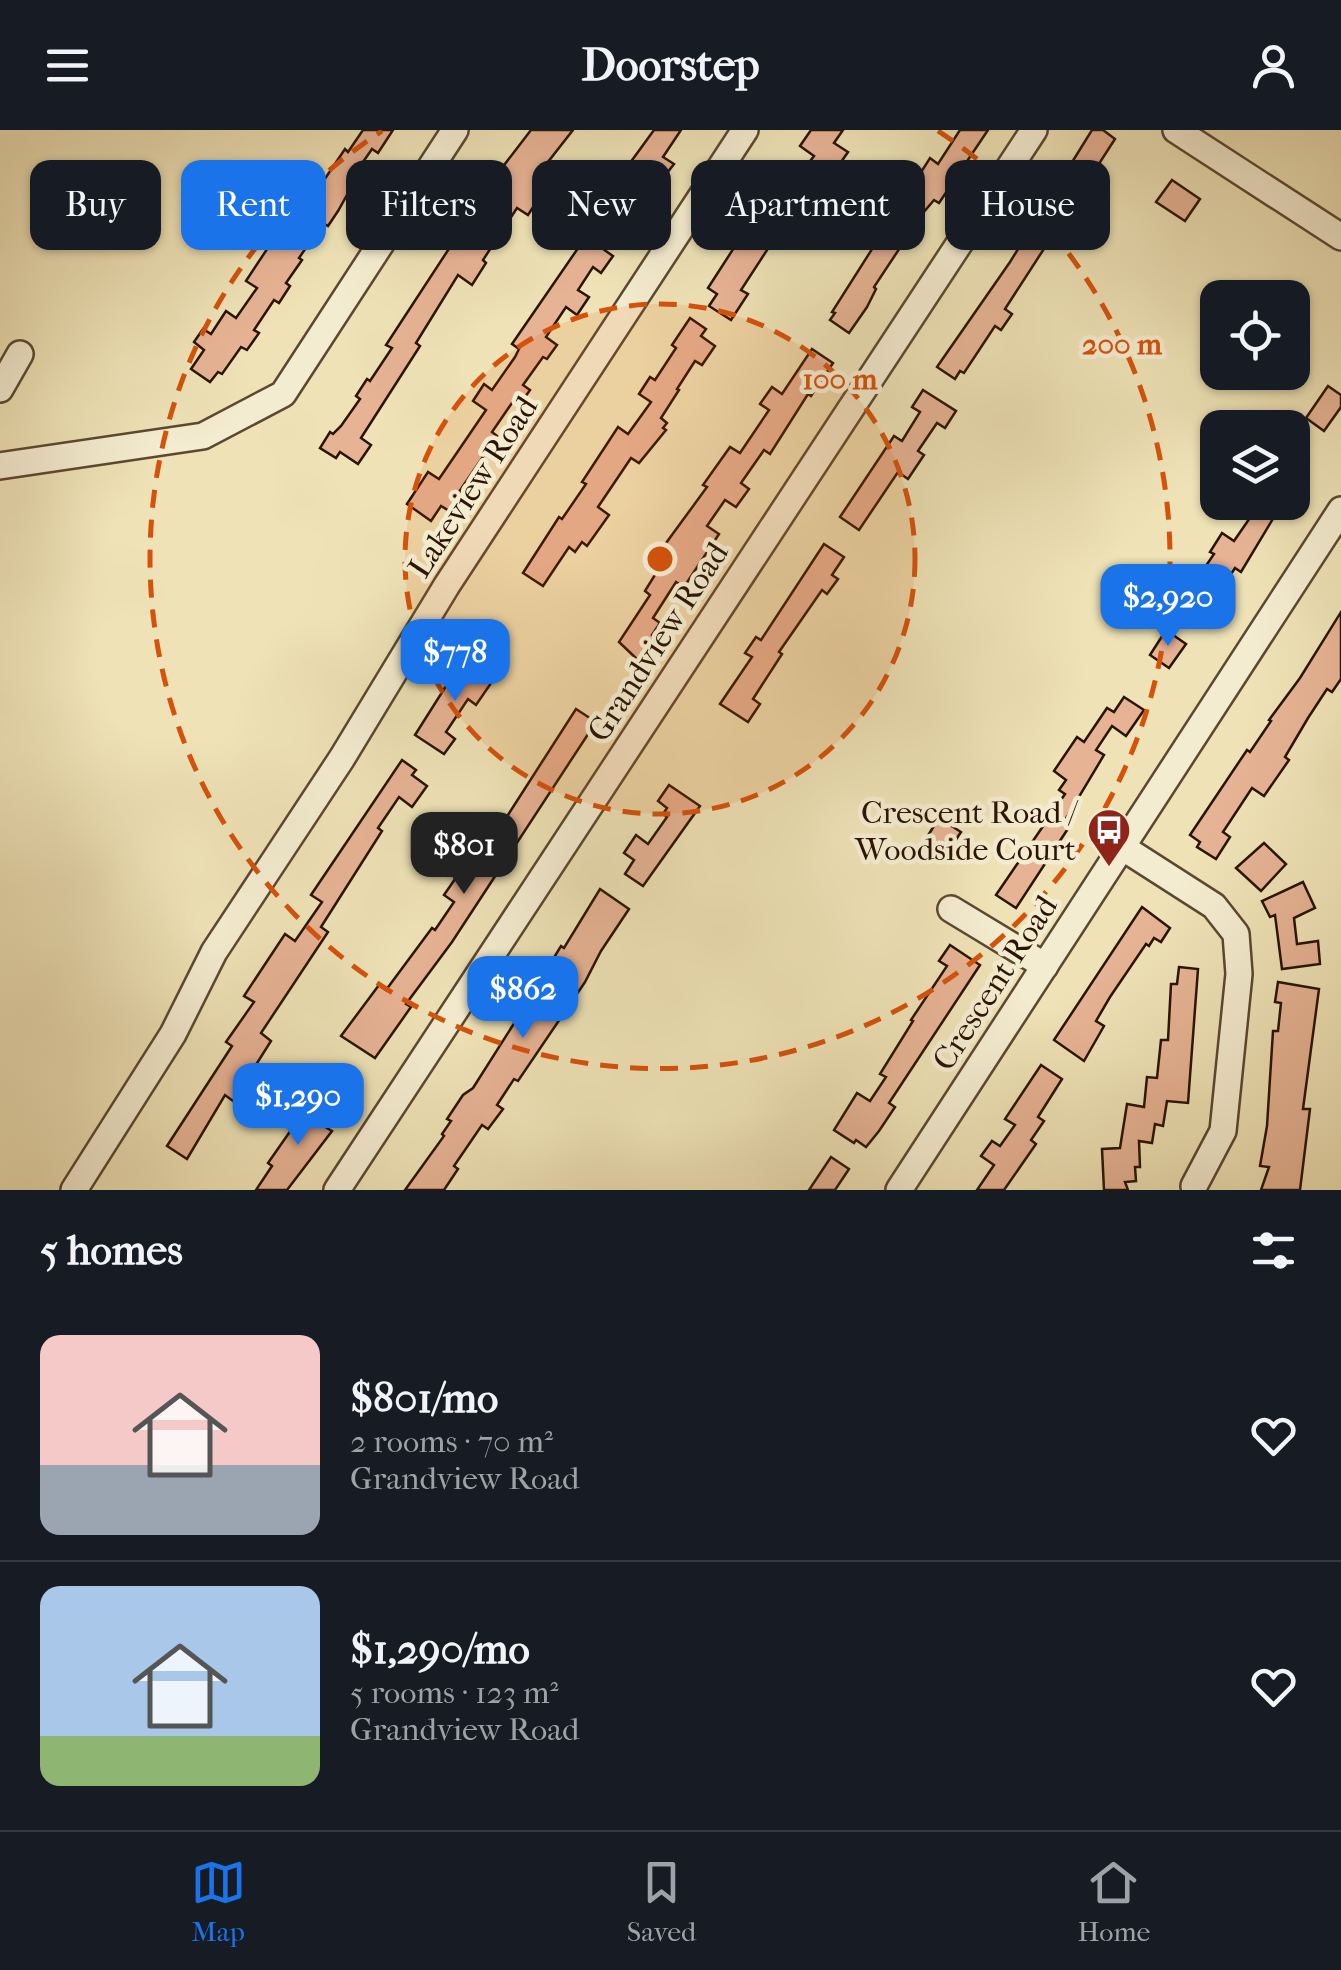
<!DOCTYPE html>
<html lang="en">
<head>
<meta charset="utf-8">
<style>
	body { margin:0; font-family:"IM FELL French Canon",serif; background:#20242c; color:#f1f3f6; height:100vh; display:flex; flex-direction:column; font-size:38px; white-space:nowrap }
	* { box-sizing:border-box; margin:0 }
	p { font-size:32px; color:#9ea1a6 }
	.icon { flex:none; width:55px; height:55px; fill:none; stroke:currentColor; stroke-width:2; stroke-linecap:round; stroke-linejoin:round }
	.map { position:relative; height:1060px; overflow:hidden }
	.drawer { display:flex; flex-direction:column; background:#171b24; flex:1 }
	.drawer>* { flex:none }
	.top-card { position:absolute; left:30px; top:30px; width:1282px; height:90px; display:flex; gap:20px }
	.controls { position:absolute; left:1200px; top:150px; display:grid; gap:20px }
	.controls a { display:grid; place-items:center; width:110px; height:110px; border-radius:20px; background:#171b24; box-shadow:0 2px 8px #0004; font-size:50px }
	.price { position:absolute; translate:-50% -85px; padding:0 22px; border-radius:20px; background:#1a73e8; color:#fff; font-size:32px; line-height:65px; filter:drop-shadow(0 2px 5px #0008) }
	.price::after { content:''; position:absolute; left:50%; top:60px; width:30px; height:22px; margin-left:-15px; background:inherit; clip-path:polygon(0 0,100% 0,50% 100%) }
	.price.selected { background:#222; color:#fff }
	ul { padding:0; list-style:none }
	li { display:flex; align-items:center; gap:30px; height:250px; padding:0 40px }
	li+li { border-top:2px solid #363941 }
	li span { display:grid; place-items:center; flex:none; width:280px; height:200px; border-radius:20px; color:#555 }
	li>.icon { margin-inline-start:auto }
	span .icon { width:120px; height:120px; fill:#fffc; stroke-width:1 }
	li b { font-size:42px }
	h2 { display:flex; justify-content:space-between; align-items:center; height:120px; padding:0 40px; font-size:42px }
	.pill { padding:0 35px; border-radius:20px; background:#171b24; box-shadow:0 2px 8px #0004; font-size:35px; line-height:90px }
	.pill.selected { background:#1a73e8; color:#fff }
	header { display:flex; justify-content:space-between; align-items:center; height:130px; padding:0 40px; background:#171b24; font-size:45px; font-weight:800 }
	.tabs { display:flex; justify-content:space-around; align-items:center; height:140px; border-top:2px solid #363941; background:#171b24; font-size:28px; color:#9ea1a6 }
	.tabs a { display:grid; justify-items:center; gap:5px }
	.tabs .selected { color:#1a73e8 }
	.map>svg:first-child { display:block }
	.building { fill:#e6b394; stroke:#2a1403; stroke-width:2.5 }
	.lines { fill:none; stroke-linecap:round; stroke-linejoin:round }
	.minor-casing { stroke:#5b4830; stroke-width:30 }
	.minor { stroke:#f4ecd0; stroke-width:25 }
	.ring { fill:none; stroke:#d5520b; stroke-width:5; stroke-dasharray:18 12 }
	.labels { text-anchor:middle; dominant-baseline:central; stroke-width:9; stroke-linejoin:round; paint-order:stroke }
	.street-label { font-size:32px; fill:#2a1403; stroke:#f4ecd0 }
	.poi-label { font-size:32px; fill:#2a1403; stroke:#f4ecd0; text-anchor:end }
	.centre { fill:#d5520b; stroke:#f4ecd0; stroke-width:5 }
	.ring-label { font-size:30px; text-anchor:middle; font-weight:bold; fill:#d5520b; stroke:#f4ecd0; stroke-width:9; stroke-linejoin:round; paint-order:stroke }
</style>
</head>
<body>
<header><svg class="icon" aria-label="menu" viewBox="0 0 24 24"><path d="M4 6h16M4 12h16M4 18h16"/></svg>Doorstep<svg class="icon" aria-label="person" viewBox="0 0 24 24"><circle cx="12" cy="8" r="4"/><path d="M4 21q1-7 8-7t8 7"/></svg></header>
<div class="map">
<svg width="1341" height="1060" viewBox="0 0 1341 1060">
	<rect width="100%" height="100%" fill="#eee2b6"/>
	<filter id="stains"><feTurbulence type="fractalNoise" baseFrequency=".002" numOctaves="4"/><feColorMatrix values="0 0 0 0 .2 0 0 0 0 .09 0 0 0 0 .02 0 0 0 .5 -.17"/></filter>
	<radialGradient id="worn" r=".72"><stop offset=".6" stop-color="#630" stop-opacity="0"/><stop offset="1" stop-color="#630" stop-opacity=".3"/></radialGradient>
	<!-- building -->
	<g class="building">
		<polygon points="363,0 393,0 378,23 372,19 354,45 357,47 338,81 328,96 323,93 299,128 302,130 286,153 290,156 279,173 274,170 254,200 259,203 247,220 241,217 222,244 218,242 210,252 191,239 204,220 194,212 203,199 211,204 226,181 236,188 257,158 246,151 273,110 279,115 294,92 285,86 296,70 304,75 312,63 314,65 345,19 348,22"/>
		<polygon points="531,0 573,0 537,46 544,50 536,62 541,65 528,85 517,78 483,130 486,133 472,155 458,145 416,213 420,216 361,308 371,315 358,334 340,322 336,328 320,318 330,302 333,304 341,296 360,269 356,266 367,249 370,251 392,218 386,215 454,111 464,118 480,94 470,87 482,68 489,72 505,47 498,43"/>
		<polygon points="654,0 681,0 663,27 674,34 642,75 646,78 635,94 624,86 603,119 613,126 601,143 593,137 578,160 589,167 577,185 566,177 546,207 557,215 547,229 543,227 523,255 530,260 520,274 514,270 492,302 497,306 459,362 462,364 451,382 441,376 431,391 407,374 428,342 439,349 486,280 473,271 484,254 492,260 515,227 519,219 512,214 594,95 584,88 593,74 602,81 617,59 625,64 641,40 630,33"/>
		<polygon points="811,0 843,0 834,13 848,22 821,61 816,58 787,101 782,97 741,160 748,164 731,190 709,176 717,164 708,158 770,62 781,69 814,26 800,16"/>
		<polygon points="960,0 988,0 939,73 934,70 923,83 874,157 876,159 867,177 849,203 830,190 835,183 832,182 930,28 938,34"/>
		<polygon points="1092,0 1103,0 1115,9 1005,179 1012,184 1001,200 995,196 964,243 960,241 955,249 937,237 1010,132"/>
		<polygon points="1172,50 1200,69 1185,91 1156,72"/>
		<polygon points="690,188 706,199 701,206 715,216 702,235 695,231 677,259 679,260 661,288 667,293 663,298 666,300 639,333 631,328 598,377 609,385 587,416 582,412 575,422 569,417 543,456 523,443 559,387 562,389 586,354 582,352 618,297 628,304 651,272 639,264 650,247 655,250 676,218 672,215"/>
		<polygon points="812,219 833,233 811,266 808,264 770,324 764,320 741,353 749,359 736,377 725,370 707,396 719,404 684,457 676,452 653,488 660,493 652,505 656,508 640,532 619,512 650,465 645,461 658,440 650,435 707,357 703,355 730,317 740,323 769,280 760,274 772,257 782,264"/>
		<polygon points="1328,256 1341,265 1341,277 1324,301 1306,288"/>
		<polygon points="923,260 956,281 945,298 937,293 918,321 924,325 908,349 898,342 859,400 840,387 894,306 902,311 920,282 912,277"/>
		<polygon points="1241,372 1283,372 1241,442 1235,438 1216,467 1195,452 1214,424 1210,422 1222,403 1234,411 1254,382"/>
		<polygon points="824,414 844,427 832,445 838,449 827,464 822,460 779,522 782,524 753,569 760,574 748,592 720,574 752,527 745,523 756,507 761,510"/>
		<polygon points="1341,482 1341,549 1332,562 1327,559 1308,588 1285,627 1289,630 1264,666 1252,658 1223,702 1230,707 1216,729 1197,717 1200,712 1190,705 1247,620 1250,622 1271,591 1269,590 1300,548"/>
		<polygon points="1166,500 1186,514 1169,538 1150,525"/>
		<polygon points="478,530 498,543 476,575 468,569 446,602 455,609 444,624 415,605 458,537 468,544"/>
		<polygon points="1124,567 1144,580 1126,606 1112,596 1096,620 1104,625 1065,690 1071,694 1016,778 996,765 1065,664 1059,660 1066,650 1054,641 1077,607 1084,612 1107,578 1114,582"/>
		<polygon points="576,579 596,592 452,812 406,874 411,877 375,928 341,906 379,855 386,860 432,798 435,800 454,772 444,765 455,749 463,755"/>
		<polygon points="402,630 416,640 412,645 427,656 412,677 399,667 378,698 382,701 321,797 328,802 261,903 271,911 233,971 225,965 187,1029 167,1016 232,916 226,912 254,872 244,866 285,804 295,811 322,772 311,765"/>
		<polygon points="669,655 700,676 643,756 625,744 634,730 624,723 636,705 648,714 667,687 663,684 667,678 658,671"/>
		<polygon points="939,688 961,702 943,729 922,715"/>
		<polygon points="1264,713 1286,734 1261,761 1236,738"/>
		<polygon points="1303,752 1315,778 1294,788 1297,814 1318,811 1320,834 1282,839 1275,785 1270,787 1262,771"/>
		<polygon points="600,759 629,779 601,821 585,852 518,951 514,949 497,975 503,979 488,999 482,995 454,1036 458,1039 444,1060 405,1060 444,1006 442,1004 451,991 447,989 463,965 473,958 527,873 530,876 552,843 547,839 561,816 564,818"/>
		<polygon points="1142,777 1170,798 1161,812 1154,808 1149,816 1146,814 1110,867 1096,891 1104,896 1084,931 1054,910"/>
		<polygon points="950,815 980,835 889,973 895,977 879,1001 866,1017 856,1010 854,1013 834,1000 857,963 870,971 886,947 880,944 913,891 911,890 947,836 939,831"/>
		<polygon points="1179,837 1198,839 1188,973 1167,971 1163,996 1155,994 1152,1013 1139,1011 1140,1037 1135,1037 1136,1051 1125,1052 1128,1060 1104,1060 1102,1019 1120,1018 1127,974 1144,977 1147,947 1157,948 1161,910 1168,910 1171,854 1177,854"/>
		<polygon points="1278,852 1319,859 1303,979 1310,979 1300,1060 1261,1060 1269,1037 1260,1036 1267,996 1273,901 1278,901 1281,873 1275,872"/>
		<polygon points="1041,935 1062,949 1038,987 1044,991 1031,1010 1036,1014 1004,1060 977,1060 994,1035 981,1026 992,1011 1000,1016 1015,995 1005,989"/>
		<polygon points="312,970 335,986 327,998 332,1001 287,1060 256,1060 272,1036 268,1033"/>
		<polygon points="831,1027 849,1039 835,1060 809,1060"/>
	</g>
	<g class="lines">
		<!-- minor casing -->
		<g class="minor-casing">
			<g id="minor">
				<polyline points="1176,0 1341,107"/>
				<polyline points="0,259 20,224"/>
				<polyline points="0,336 203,306 283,264 455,0"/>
				<polyline points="1122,717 1214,776 1236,804 1239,844 1223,1001 1194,1056"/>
				<polyline points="951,779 1045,836"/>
				<polyline points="74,1060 173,904 214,822 342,628 447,455 745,0"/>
				<polyline points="337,1060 1034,0"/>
				<polyline points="899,1060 1341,380"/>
			</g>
		</g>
		<!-- minor -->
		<use href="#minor" class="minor"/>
	</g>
	<!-- distance rings -->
	<circle cx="660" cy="429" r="255" fill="#d5520b" fill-opacity=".12"/>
	<g class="ring">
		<circle cx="660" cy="429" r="255"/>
		<path d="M938 1A510 510 0 1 1 382 1"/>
	</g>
	<!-- icons -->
	<defs>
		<g id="bus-pin" transform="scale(2.25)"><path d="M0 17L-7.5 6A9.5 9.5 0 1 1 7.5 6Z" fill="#8f2418" stroke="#f4ecd0"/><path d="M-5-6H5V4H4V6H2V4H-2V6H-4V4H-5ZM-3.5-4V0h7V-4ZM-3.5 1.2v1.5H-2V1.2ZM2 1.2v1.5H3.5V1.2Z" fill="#fff"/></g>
	</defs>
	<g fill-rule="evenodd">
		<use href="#bus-pin" x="1109" y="700"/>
	</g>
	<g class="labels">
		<!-- street labels -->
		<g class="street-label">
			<text transform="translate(473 357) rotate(-57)">Lakeview Road</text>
			<text transform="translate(658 512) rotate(-57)">Grandview Road</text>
			<text transform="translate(995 853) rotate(-57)">Crescent Road</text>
		</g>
		<!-- poi labels -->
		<g class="poi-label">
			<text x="1076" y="682">Crescent Road /<tspan x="1076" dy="37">Woodside Court</tspan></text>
		</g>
	</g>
	<circle cx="660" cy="429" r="15" class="centre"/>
	<g class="ring-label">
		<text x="1122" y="224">200 m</text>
		<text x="840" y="259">100 m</text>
	</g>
	<rect width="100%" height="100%" filter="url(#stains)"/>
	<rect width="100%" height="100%" fill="url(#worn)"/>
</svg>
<div class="controls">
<a><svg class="icon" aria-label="locate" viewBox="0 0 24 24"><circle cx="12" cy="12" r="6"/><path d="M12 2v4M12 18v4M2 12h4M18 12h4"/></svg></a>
<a><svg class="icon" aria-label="layers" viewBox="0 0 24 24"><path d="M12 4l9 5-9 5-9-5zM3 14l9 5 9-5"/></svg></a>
</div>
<b class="price" style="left:1168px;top:519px">$2,920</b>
<b class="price" style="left:455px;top:574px">$778</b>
<b class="price selected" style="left:464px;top:767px">$801</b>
<b class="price" style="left:523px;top:911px">$862</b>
<b class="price" style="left:298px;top:1018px">$1,290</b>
<div class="top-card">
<a class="pill">Buy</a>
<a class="pill selected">Rent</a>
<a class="pill">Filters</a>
<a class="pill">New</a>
<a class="pill">Apartment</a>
<a class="pill">House</a>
</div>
</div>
<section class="drawer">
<h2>5 homes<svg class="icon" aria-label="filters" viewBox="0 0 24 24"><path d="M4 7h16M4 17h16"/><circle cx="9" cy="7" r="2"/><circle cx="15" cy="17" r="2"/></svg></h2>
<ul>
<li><span style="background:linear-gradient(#f6c9c9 65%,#9aa5b1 0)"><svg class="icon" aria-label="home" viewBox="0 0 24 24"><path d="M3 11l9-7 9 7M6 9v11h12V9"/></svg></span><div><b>$801/mo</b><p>2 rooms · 70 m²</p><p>Grandview Road</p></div><svg class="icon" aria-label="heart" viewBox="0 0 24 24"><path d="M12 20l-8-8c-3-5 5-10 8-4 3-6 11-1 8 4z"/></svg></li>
<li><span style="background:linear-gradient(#a9c7e8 75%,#8fb573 0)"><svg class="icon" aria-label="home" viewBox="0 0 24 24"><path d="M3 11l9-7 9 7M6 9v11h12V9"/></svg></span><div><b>$1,290/mo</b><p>5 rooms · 123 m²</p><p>Grandview Road</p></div><svg class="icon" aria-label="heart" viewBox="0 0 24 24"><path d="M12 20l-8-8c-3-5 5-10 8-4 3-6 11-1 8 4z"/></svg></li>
</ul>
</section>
<nav class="tabs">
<a class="selected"><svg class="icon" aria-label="map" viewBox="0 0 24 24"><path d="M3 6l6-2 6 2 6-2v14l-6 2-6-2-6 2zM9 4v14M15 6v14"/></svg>Map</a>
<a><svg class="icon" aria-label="saved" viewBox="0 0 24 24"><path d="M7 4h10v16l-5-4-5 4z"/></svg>Saved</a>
<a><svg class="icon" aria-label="home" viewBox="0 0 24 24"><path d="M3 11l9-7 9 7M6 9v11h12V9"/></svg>Home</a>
</nav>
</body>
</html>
